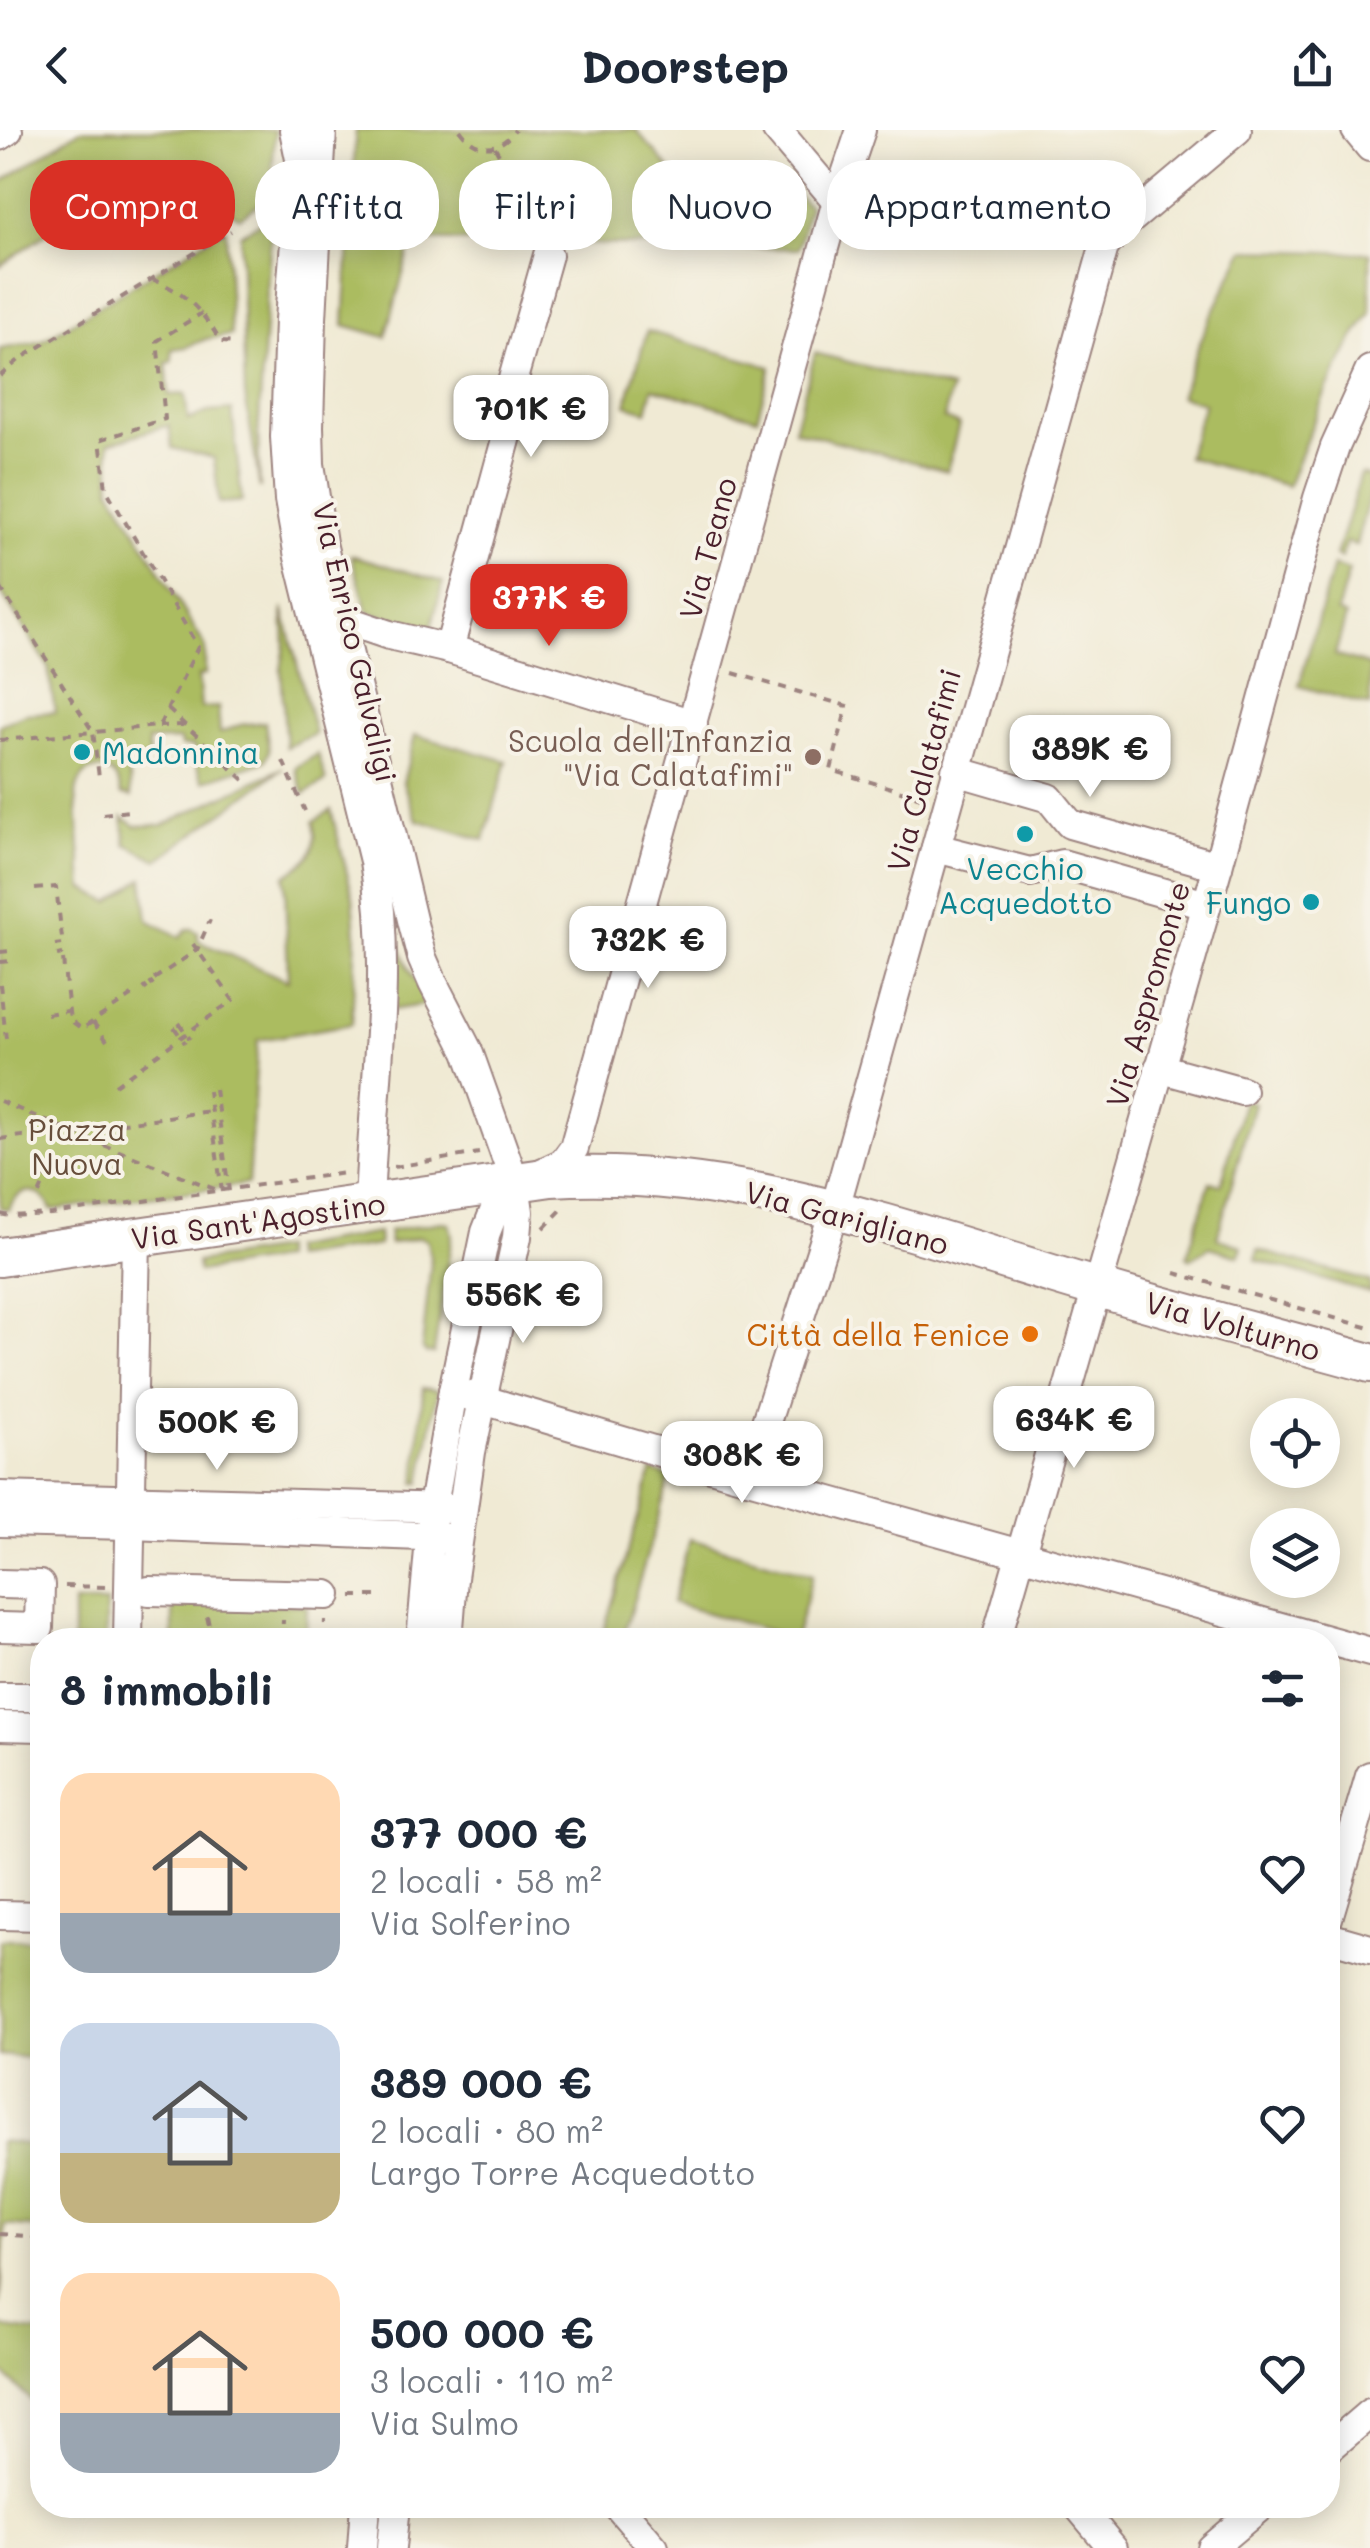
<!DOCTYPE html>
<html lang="it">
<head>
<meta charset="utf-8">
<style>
	body { margin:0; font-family:Mali,sans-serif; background:#f6f6f7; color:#1f2937; height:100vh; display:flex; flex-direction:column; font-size:38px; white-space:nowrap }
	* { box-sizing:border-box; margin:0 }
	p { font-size:32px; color:#747a83 }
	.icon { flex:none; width:55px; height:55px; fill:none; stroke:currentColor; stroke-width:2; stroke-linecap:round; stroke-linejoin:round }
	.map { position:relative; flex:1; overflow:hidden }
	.details { position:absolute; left:30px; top:1498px; width:1310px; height:890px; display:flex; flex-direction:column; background:#fff; border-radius:40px; box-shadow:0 5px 25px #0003 }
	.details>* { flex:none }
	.top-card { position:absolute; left:30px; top:30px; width:1310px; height:90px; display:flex; gap:20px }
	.controls { position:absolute; left:1250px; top:1268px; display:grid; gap:20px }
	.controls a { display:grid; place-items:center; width:90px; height:90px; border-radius:50%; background:#fff; box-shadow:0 5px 25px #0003; font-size:50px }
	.price { position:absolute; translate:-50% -85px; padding:0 22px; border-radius:20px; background:#fff; color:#222; font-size:32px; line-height:65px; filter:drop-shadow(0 2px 5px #0008) }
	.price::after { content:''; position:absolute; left:50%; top:60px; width:30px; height:22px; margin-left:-15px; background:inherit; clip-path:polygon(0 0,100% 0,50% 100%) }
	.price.active { background:#d93025; color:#fff }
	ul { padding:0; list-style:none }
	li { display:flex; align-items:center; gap:30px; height:250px; padding:0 30px }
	li span { display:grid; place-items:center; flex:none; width:280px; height:200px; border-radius:30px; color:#555 }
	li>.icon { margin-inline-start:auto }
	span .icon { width:120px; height:120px; fill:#fffc; stroke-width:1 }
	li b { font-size:42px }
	h2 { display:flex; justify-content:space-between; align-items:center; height:120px; padding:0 30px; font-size:42px }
	.tag { padding:0 35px; border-radius:40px; background:#fff; box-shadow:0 5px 25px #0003; font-size:35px; line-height:90px }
	.tag.active { background:#d93025; color:#fff }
	header { display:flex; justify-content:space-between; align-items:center; height:130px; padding:0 30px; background:#fff; font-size:45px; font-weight:700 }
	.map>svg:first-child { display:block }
	.green { fill:#abbc60; stroke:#7a6e46; stroke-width:2.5 }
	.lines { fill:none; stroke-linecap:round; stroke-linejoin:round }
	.minor-casing { stroke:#9d8480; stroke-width:32 }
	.major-casing { stroke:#9d8480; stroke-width:42 }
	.path { stroke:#9d8480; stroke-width:4; stroke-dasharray:8 8; stroke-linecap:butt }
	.minor { stroke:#fff; stroke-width:28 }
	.major { stroke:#fff; stroke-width:38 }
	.culture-dot { fill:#0f9aa8; stroke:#f7f3e8; stroke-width:4 }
	.education-dot { fill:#8d6e63; stroke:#f7f3e8; stroke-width:4 }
	.food-dot { fill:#e8710a; stroke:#f7f3e8; stroke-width:4 }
	.labels { text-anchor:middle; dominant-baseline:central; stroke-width:8; stroke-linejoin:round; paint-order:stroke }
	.street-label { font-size:30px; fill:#4a1f2b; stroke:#f7f3e8 }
	.education-label { font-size:30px; fill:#785e54; stroke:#f7f3e8; text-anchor:end }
	.culture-label { font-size:30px; fill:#0d838f; stroke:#f7f3e8; text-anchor:start }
	.park-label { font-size:30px; fill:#674e3b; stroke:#f7f3e8 }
	.food-label { font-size:30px; fill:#c56008; stroke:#f7f3e8; text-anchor:end }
</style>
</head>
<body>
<header><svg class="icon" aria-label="back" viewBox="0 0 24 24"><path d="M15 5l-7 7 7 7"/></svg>Doorstep<svg class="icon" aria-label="share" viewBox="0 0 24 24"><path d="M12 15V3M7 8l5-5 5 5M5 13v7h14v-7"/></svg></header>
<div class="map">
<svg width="1370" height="2418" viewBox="0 0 1370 2418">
	<rect width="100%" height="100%" fill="#f7f3e8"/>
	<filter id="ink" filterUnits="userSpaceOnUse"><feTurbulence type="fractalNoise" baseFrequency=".01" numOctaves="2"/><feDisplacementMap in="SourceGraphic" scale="20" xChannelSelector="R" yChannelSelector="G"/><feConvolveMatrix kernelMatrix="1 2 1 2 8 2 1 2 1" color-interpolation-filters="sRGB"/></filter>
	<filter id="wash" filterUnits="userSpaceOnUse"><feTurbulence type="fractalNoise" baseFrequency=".0048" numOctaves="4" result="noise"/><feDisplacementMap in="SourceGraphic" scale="40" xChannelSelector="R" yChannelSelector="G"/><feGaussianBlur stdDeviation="2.25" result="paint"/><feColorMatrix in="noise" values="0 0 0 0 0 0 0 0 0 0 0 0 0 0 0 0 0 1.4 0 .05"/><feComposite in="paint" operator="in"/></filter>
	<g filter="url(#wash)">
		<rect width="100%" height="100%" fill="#f0ead4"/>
		<!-- green -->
		<g class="green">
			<polygon points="79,0 275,0 271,66 240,87 231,82 209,46 122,50 0,136 0,53"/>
			<polygon points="356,0 636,0 726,103 743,106 794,61 809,76 798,119 412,110 386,207 344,195"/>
			<polygon points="272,85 258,305 260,359 245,265 240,105"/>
			<path d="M226,98L231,205L206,209L187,217L172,219V232L166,233L169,265L185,264L188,290L208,282L232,280L242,371L219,373L214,328L172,318L169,295L109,313L111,359L205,516V545L198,546L201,578L218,577L220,603L240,595L265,592L269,621L265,631L203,651L195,632L194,616H181L180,610L148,611L149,628L122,630L130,650L131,667L121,664C118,631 79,631 76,664L83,758L110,772L143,748L148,790L180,807L187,799H192L198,803V811L288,851L285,746C309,730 319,722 314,691L331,680L353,767L356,804L352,894L258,910L248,1054L51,1080C42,1056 17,1055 9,1080L0,1078V595L25,584L55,582L48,536L0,461V219L40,212Z"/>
			<polygon points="1244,120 1370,123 1370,184 1355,206 1327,258 1288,356 1187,327 1204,273 1180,266 1204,201"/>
			<polygon points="647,201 771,237 757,288 653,258 647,281 626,275"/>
			<polygon points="815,223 951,259 944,289 959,294 947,341 794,300"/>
			<polygon points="1361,344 1370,347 1370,364 1356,415 1346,412 1341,428 1336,426"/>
			<polygon points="351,425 443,452 431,499 368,482"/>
			<polygon points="1333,436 1349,441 1337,482 1346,486 1335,525 1370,536 1370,576 1299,556"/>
			<polygon points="283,478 315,604 286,617 281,540 285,515"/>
			<polygon points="415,605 507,631 484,710 417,690 403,653"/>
			<polygon points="318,624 326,651 304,664 295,638"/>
			<polygon points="283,638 158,730 126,714 123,687 136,696 162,695"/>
			<polygon points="396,807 409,839 428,874 391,880"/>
			<polygon points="1244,970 1254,973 1217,1108 1242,1116 1239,1126 1210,1117 1190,1129 1187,1126 1210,1052 1221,1055"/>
			<polygon points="441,1092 449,1093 452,1105 434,1223 426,1223 422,1218 431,1133 427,1111 420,1107 390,1114 388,1101"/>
			<polygon points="378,1103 379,1115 292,1128 291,1118"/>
			<polygon points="282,1119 282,1129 198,1142 197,1132"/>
			<polygon points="1258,1120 1370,1152 1370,1163 1256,1130"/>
			<polygon points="423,1258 438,1260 421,1353 416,1353"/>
			<polygon points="652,1341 670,1347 622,1510 601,1510"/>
			<polygon points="690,1409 813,1444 795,1508 672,1473"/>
			<polygon points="173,1471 307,1475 306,1510 173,1510"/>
			<rect x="73" y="1473" width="33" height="37"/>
			<polygon points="0,1810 42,1810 42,1929 0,1925"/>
			<polygon points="0,2011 42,2016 42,2098 5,2095 0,2175"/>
			<polygon points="0,2197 42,2203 42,2281 0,2240"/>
		</g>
	</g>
	<g filter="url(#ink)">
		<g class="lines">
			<!-- minor casing -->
			<g class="minor-casing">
				<g id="minor">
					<path d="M294,0L301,34L289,190L285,307L289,370L299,427L374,731C393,844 373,960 369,1074"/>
					<polyline points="322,0 312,189 309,296 310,334 322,413 413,794 422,828 433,853 468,921 515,1053 519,1082 517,1107 471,1322 453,1448 448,1510"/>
					<polyline points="777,0 837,71"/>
					<polyline points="1356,0 1370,17"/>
					<polyline points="0,6 8,0"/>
					<polyline points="339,488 389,505 449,519 693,594"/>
					<polyline points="449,519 520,258 511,256 548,125"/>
					<polyline points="956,641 1049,668 1070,694 1218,736"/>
					<polyline points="936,718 1030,742 1062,734 1206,775"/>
					<polyline points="1159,938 1242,961"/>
					<polyline points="535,1046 563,1033 574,1018 837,71 861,0"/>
					<polyline points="453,1261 748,1348 1370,1522"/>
					<polyline points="748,1348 835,1078 1104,117 1118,100 1237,0"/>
					<polyline points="0,1366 451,1378"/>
					<polyline points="0,1392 130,1395 448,1407"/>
					<polyline points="0,1454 40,1455 39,1498 0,1497"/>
					<polyline points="149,1461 327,1465"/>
					<polyline points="128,1510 136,1108"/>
					<polyline points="421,1510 433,1376 453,1261 486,1102 496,1077 515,1053"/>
					<polyline points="996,1510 1218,736 1318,368 1335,317 1370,240"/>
					<polyline points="0,1567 42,1567"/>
					<polyline points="0,1596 42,1597"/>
					<polyline points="0,1785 42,1786"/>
					<polyline points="1328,1788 1370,1646"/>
					<polyline points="1328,1807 1370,1819"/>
					<polyline points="1328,2319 1370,2283"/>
					<polyline points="617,2375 654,2418"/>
					<polyline points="1077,2375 1113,2418"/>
					<polyline points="362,2418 365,2375"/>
					<polyline points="391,2418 395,2375"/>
					<polyline points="1211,2418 1262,2375"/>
				</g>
			</g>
			<!-- major casing -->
			<g class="major-casing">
				<path id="major" d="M0,1127L551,1047C728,1036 889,1095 1055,1145C1159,1177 1265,1204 1370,1233"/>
			</g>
			<!-- path -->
			<g class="path">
				<path d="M460,0C475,22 500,22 515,0"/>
				<polyline points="495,17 529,80 537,107"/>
				<path d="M152,149C188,164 201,180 221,212L236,213"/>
				<polyline points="0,246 20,229 231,101"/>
				<polyline points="0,457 93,602 159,596 198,517 106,359 100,310 165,289 157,211 202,183"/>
				<polyline points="733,543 847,576 831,640 921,667"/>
				<polyline points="168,579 244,650"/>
				<polyline points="159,596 184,595"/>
				<polyline points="0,610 93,602 99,647"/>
				<polyline points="283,631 305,681"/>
				<polyline points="103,684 129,681"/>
				<polyline points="35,759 56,757 62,808"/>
				<polyline points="55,815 62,814"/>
				<polyline points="0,822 10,821"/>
				<polyline points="57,825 63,824"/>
				<polyline points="63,830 70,890 82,899 132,865"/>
				<polyline points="0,832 11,831"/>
				<polyline points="154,849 197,820 210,790"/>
				<polyline points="150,852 153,856"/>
				<polyline points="0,854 6,909"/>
				<polyline points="144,856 147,860"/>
				<polyline points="47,884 67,881"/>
				<polyline points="93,892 107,911"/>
				<polyline points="179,893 190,909"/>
				<polyline points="174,897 185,913"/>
				<polyline points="115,955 233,870 193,814"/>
				<polyline points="215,959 229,1061"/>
				<polyline points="0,971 86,1008 222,1062 208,961"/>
				<polyline points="88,998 210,981"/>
				<polyline points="0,1009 43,1003"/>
				<polyline points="394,1037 479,1023"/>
				<polyline points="39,1064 58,1022"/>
				<polyline points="0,1084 10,1086 51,1084 345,1043"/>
				<polyline points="544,1098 565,1076"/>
				<polyline points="1175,1143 1370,1198"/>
				<polyline points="65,1456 105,1457"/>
				<polyline points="352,1466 381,1466"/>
				<polyline points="207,1486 212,1510"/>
				<polyline points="282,1510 283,1490"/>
				<polyline points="324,1510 325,1490"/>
				<polyline points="0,2104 42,2107"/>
			</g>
			<!-- minor -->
			<use href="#minor" class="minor"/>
			<!-- major -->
			<use href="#major" class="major"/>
		</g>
	</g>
	<!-- markers -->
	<g class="culture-dot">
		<circle cx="82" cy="622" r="10"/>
		<circle cx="1025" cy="704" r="10"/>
		<circle cx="1311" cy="772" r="10"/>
	</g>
	<circle class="education-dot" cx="813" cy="627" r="10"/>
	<circle class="food-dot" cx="1030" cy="1204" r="10"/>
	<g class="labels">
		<!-- street labels -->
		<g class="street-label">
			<text transform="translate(707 418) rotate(-75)">Via Teano</text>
			<text transform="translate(356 512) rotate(77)">Via Enrico Galvaligi</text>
			<text transform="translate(923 640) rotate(-75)">Via Calatafimi</text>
			<text transform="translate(1147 864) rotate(-74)">Via Aspromonte</text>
			<text transform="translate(847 1087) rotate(15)">Via Garigliano</text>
			<text transform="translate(258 1090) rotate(-8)">Via Sant'Agostino</text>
			<text transform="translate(1233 1195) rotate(16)">Via Volturno</text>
		</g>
		<!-- education labels -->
		<g class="education-label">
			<text x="793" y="610">Scuola dell'Infanzia<tspan x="793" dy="34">"Via Calatafimi"</tspan></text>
		</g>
		<!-- culture labels -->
		<g class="culture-label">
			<text x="102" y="622">Madonnina</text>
			<text x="1025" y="738" text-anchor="middle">Vecchio<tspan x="1025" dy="34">Acquedotto</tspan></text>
			<text x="1291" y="772" text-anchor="end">Fungo</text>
		</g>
		<!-- park labels -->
		<g class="park-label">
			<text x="77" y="999">Piazza<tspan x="77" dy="34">Nuova</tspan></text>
		</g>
		<!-- food labels -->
		<g class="food-label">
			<text x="1010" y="1204">Città della Fenice</text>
		</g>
	</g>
</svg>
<div class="controls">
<a><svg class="icon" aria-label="locate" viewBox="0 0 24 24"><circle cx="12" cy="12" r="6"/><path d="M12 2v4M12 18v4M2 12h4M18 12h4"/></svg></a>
<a><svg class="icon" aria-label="layers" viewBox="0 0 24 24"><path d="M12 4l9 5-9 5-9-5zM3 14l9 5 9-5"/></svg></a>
</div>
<b class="price" style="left:531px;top:330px">701K €</b>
<b class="price active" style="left:549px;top:519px">377K €</b>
<b class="price" style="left:1090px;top:670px">389K €</b>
<b class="price" style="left:648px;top:861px">732K €</b>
<b class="price" style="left:523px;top:1216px">556K €</b>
<b class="price" style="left:1074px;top:1341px">634K €</b>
<b class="price" style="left:217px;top:1343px">500K €</b>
<b class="price" style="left:742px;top:1376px">308K €</b>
<div class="top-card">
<a class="tag active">Compra</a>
<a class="tag">Affitta</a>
<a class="tag">Filtri</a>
<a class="tag">Nuovo</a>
<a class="tag">Appartamento</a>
</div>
<section class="details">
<h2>8 immobili<svg class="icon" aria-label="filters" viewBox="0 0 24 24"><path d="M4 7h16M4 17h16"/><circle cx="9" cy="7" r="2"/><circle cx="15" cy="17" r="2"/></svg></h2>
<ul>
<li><span style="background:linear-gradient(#ffd9b3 70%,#9aa5b1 0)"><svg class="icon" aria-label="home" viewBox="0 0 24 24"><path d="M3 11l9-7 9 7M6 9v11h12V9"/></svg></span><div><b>377 000 €</b><p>2 locali · 58 m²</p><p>Via Solferino</p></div><svg class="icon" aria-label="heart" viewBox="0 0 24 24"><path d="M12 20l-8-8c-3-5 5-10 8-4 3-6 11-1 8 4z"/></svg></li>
<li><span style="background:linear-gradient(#c9d6e8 65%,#c2b280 0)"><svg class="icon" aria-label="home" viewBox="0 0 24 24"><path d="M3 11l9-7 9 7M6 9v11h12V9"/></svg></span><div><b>389 000 €</b><p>2 locali · 80 m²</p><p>Largo Torre Acquedotto</p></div><svg class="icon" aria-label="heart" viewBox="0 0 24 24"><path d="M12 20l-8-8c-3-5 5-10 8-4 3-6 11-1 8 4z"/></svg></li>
<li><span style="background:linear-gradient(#ffd9b3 70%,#9aa5b1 0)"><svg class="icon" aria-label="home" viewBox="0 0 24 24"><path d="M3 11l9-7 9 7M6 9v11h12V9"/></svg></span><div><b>500 000 €</b><p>3 locali · 110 m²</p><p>Via Sulmo</p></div><svg class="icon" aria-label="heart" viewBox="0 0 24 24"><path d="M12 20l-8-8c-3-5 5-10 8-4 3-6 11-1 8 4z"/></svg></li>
</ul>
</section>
</div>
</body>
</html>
